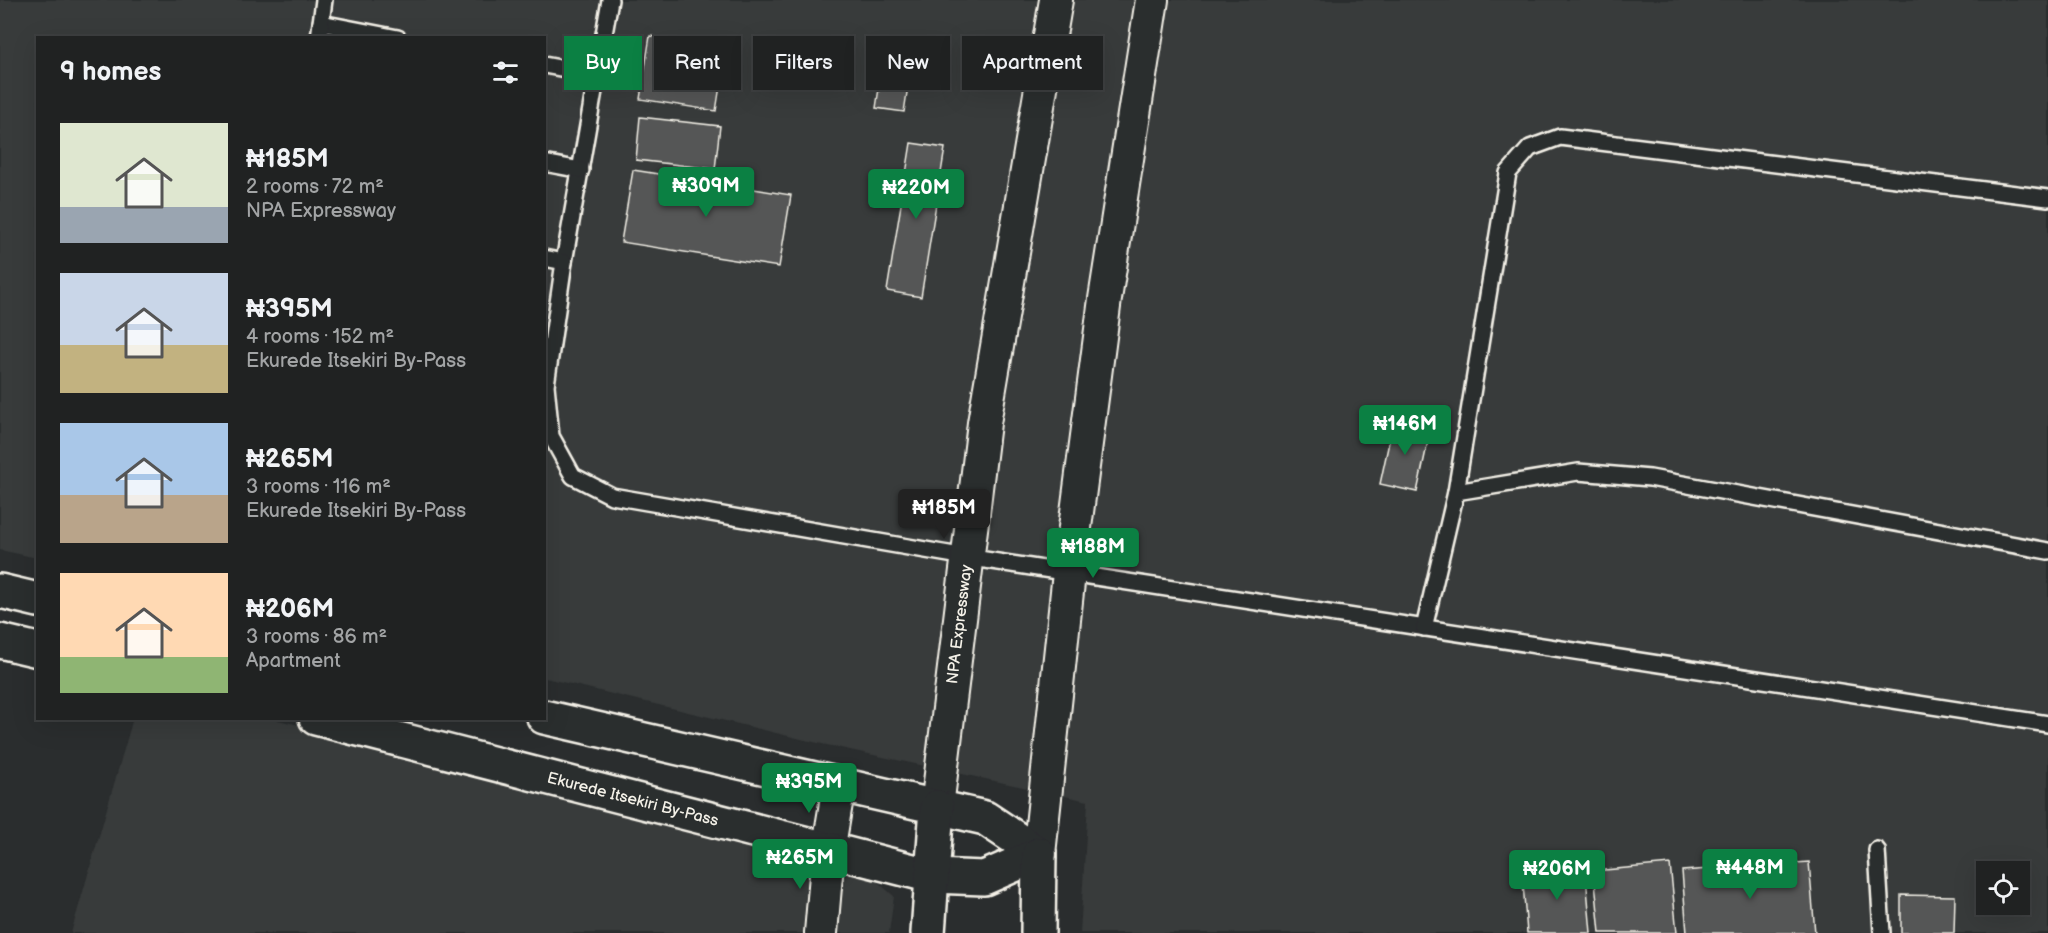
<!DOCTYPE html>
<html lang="en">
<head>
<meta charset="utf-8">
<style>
	body { margin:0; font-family:"Balsamiq Sans",sans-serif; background:#2d2f2f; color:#f1f3f6; height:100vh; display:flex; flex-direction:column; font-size:22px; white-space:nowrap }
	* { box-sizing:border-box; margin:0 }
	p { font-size:20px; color:#a2a4a5 }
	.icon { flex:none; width:33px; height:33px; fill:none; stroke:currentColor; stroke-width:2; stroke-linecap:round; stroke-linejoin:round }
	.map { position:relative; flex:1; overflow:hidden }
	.sheet { position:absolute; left:36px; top:36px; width:510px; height:684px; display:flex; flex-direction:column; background:#202222; border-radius:0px; box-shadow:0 6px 24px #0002,0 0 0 2px #3d3f40 }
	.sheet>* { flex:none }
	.banner { position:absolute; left:564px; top:36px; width:570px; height:54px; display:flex; gap:12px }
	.tools { position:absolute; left:1976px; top:861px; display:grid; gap:12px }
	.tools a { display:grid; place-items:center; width:54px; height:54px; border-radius:0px; background:#202222; box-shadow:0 6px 24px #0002,0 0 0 2px #3d3f40; font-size:30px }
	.price { position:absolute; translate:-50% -51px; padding:0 14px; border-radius:6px; background:#0b8043; color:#fff; font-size:20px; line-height:39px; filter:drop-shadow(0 2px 3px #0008) }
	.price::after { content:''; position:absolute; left:50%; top:36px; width:18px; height:14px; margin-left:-9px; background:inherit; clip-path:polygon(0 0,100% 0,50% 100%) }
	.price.selected { background:#222; color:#fff }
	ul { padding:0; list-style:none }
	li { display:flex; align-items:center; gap:18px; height:150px; padding:0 24px }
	li span { display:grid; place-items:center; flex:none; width:168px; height:120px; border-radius:0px; color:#555 }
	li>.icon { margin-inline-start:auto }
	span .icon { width:72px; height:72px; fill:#fffc; stroke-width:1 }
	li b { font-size:26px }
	h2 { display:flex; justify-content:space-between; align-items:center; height:72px; padding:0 24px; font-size:26px }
	.chip { padding:0 21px; border-radius:0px; background:#202222; box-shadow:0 6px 24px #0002,0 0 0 2px #3d3f40; font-size:21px; line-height:54px }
	.chip.selected { background:#0b8043; color:#fff }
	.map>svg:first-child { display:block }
	.built { fill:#373a3a; fill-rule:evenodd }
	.building { fill:#555756; stroke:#f4f1e8; stroke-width:1.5 }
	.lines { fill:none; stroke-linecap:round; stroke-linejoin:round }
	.lane-casing { stroke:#f4f1e8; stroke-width:20 }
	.street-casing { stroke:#f4f1e8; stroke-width:36 }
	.primary-casing { stroke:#f4f1e8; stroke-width:38 }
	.lane { stroke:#2a2d2e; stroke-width:15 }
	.street { stroke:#2a2d2e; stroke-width:32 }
	.primary { stroke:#2a2d2e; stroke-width:33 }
	.labels { text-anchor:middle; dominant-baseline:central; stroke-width:5; stroke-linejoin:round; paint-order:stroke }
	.street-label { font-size:16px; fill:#f4f1e8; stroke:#2a2d2e }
</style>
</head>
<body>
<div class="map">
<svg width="2048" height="933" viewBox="0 0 2048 933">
	<rect width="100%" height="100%" fill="#2a2d2e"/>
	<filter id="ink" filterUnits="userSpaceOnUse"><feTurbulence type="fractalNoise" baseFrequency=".0167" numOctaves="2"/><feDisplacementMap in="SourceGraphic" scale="12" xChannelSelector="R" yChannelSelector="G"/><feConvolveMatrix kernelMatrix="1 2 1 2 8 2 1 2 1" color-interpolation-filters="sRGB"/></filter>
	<g filter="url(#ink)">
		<!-- built -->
		<g class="built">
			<path d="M0,0H2048V933H1080L1088,801L822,744L545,678L544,38H38L37,558L0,550ZM1986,872H2019V904H1986Z"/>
			<polygon points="133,718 274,719 751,834 860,867 894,896 889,933 71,933"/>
		</g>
		<!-- building -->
		<g class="building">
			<polygon points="650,36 726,48 716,111 640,99"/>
			<polygon points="885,49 913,53 904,112 876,108"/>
			<polygon points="640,117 720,126 715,169 636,160"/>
			<polygon points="911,143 945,148 921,297 887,291"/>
			<polygon points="633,170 791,195 779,267 621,242"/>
			<polygon points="1394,419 1431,427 1417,492 1380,484"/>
			<polygon points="1809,862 1815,933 1687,933 1682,871"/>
			<polygon points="1670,864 1677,933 1600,933 1594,871"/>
			<polygon points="1585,865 1591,933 1527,933 1522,871"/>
			<polygon points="1901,895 1955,896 1954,933 1901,933"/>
		</g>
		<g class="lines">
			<!-- lane casing -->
			<g class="lane-casing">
				<g id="lane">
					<polyline points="610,0 564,262 546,385 551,436 573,476 612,496 966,557 2048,724"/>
					<polyline points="321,23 398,38"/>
					<polyline points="319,38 324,0"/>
					<polyline points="544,65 597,75"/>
					<polyline points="544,163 581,170"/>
					<polyline points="544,258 564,262"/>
					<polyline points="1456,492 1578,472 1650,478 2048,551"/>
					<polyline points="1424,628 1456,492 1508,173 1530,148 1560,137 2048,198"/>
					<polyline points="1877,850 1882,933"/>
				</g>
			</g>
			<!-- street casing -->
			<g class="street-casing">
				<g id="street">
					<path id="s1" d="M937,807L984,423L1056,0"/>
					<polyline points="1039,854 1069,573 1105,299 1152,0"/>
					<polyline points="821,933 828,852 839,785"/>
				</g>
			</g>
			<!-- primary casing -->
			<g class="primary-casing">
				<g id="primary">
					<polyline points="0,591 38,600"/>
					<polyline points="0,641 38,650"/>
					<polyline points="544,717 985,818 1039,854"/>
					<path id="s2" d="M316,718L932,876L984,878L1039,854"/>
					<polyline points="928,933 937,807"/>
					<polyline points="1038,933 1039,854"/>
				</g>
			</g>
			<!-- lane -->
			<use href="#lane" class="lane"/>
			<!-- street -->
			<use href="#street" class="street"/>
			<!-- primary -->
			<use href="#primary" class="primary"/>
		</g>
	</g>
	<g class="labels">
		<!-- street labels -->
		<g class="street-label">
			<text stroke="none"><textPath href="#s1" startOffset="184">NPA Expressway</textPath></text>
			<text stroke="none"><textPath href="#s2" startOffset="327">Ekurede Itsekiri By-Pass</textPath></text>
		</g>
	</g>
</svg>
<div class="tools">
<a><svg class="icon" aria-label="locate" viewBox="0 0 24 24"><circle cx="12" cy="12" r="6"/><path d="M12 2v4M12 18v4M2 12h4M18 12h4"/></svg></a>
</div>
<b class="price" style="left:706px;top:218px">₦309M</b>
<b class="price" style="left:916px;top:220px">₦220M</b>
<b class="price" style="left:1405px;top:456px">₦146M</b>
<b class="price selected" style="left:944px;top:540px">₦185M</b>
<b class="price" style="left:1093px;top:579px">₦188M</b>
<b class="price" style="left:809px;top:814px">₦395M</b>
<b class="price" style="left:800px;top:890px">₦265M</b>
<b class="price" style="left:1750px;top:900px">₦448M</b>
<b class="price" style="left:1557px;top:901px">₦206M</b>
<div class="banner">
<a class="chip selected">Buy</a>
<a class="chip">Rent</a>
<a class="chip">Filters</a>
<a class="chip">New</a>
<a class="chip">Apartment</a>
</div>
<section class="sheet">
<h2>9 homes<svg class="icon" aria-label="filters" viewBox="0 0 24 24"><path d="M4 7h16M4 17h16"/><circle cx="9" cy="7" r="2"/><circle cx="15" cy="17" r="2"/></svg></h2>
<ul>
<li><span style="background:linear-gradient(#dfe7d0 70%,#9aa5b1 0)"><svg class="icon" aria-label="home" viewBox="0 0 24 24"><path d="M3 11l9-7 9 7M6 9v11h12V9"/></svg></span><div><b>₦185M</b><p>2 rooms · 72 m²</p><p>NPA Expressway</p></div></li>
<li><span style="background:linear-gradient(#c9d6e8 60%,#c2b280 0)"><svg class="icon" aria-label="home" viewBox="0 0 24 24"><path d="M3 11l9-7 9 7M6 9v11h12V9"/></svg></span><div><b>₦395M</b><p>4 rooms · 152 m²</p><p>Ekurede Itsekiri By-Pass</p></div></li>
<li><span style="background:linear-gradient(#a9c7e8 60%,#b9a48a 0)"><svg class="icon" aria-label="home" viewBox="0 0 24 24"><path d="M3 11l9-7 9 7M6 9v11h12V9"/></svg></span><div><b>₦265M</b><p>3 rooms · 116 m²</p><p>Ekurede Itsekiri By-Pass</p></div></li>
<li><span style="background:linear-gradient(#ffd9b3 70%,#8fb573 0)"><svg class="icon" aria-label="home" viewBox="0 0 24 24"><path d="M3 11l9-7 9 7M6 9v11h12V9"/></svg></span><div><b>₦206M</b><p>3 rooms · 86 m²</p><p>Apartment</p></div></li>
</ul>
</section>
</div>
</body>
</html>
